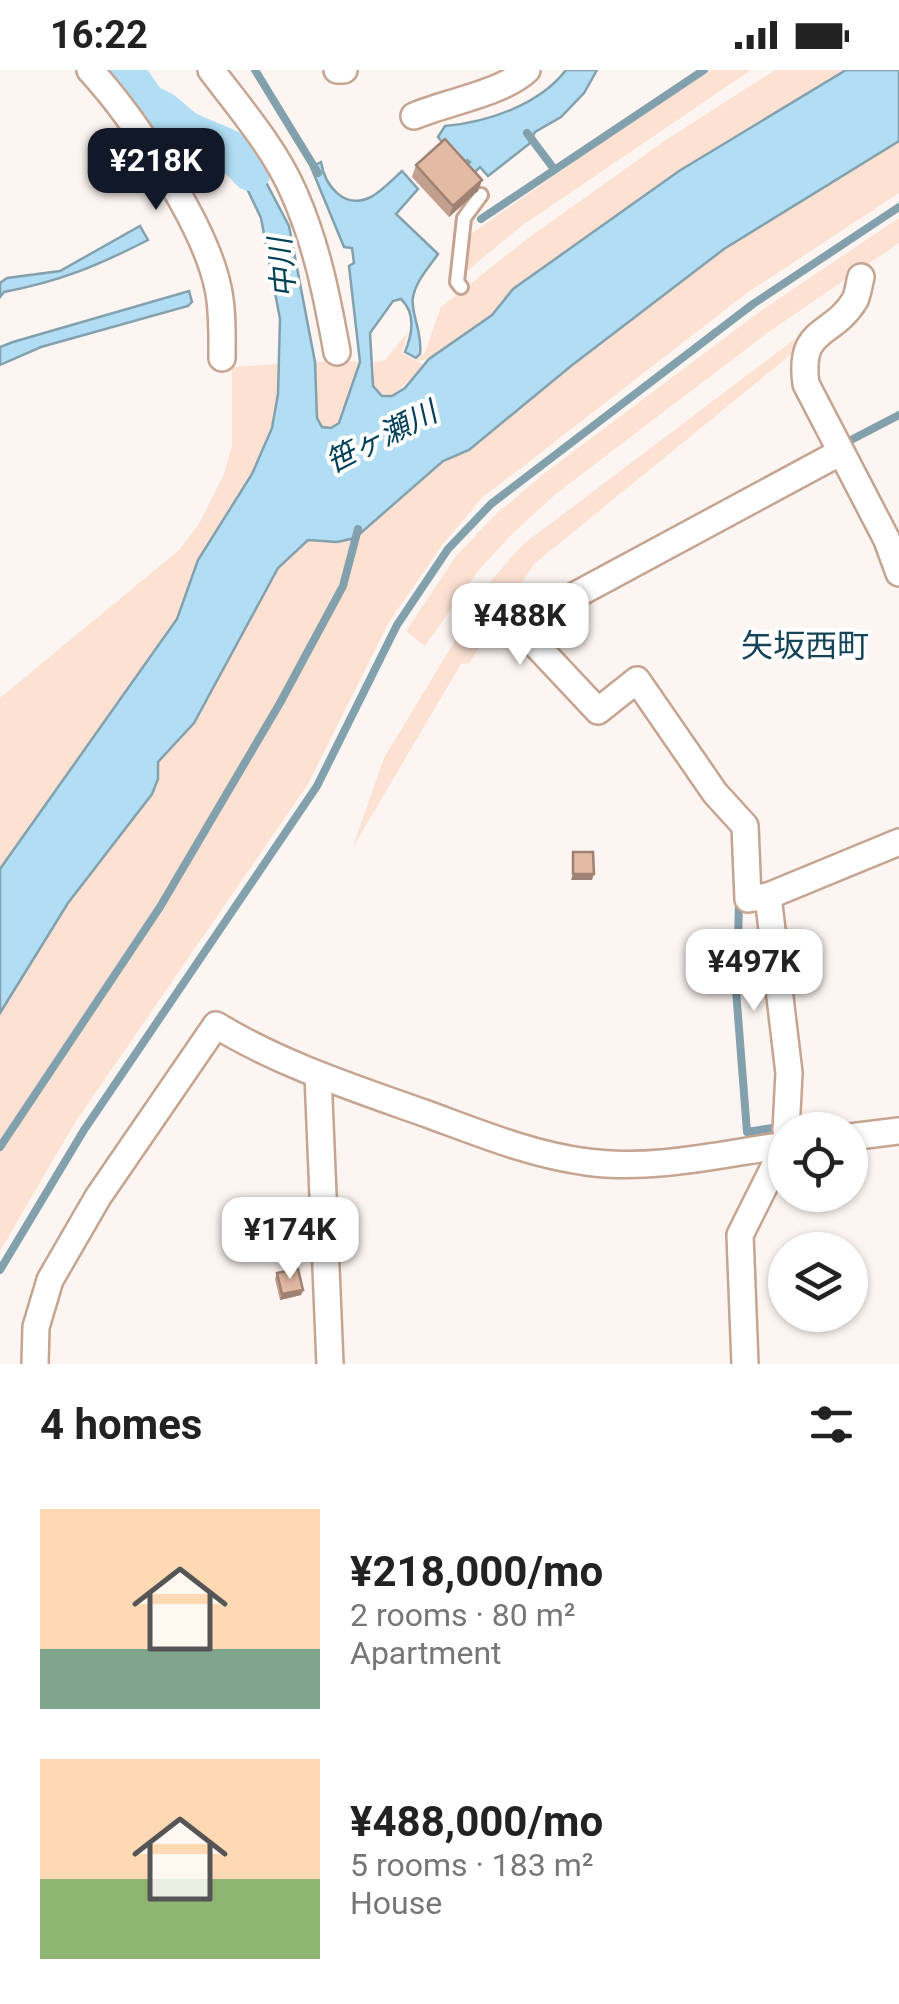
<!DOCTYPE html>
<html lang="en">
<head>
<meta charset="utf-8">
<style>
	body { margin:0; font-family:Roboto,"Noto Sans JP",sans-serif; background:#f6f6f6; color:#222; height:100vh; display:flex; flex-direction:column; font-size:38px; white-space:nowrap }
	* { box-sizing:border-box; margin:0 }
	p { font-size:32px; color:#767676 }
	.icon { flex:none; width:55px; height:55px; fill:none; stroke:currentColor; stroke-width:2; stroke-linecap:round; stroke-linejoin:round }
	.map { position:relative; height:1294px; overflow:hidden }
	.drawer { display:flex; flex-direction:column; background:#fff; flex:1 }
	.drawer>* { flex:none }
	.tools { position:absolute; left:768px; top:1042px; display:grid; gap:20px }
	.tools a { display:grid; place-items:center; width:100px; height:100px; border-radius:50%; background:#fff; box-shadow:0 2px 8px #0004; font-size:50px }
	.price { position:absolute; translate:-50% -85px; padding:0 22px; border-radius:20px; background:#fff; color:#222; font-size:32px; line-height:65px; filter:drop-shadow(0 2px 5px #0008) }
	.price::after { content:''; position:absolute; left:50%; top:60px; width:30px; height:22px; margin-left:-15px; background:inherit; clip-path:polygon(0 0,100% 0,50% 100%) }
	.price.active { background:#111827; color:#fff }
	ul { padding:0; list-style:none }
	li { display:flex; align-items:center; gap:30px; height:250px; padding:0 40px }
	li span { display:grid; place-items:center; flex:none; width:280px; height:200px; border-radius:0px; color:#555 }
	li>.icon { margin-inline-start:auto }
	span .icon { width:120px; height:120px; fill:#fffc; stroke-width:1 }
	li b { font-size:42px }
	h2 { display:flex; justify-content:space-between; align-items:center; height:120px; padding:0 40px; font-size:42px }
	.status { display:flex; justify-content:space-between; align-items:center; height:70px; padding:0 50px; background:#fff; direction:ltr }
	.status svg { height:28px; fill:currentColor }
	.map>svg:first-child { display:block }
	.green { fill:#fde2d4 }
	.water { fill:#b1def4; stroke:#83a0ad; stroke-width:2.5 }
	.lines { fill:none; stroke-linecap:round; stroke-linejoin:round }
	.stream { stroke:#83a0ad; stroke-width:8 }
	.river { stroke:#b1def4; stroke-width:42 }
	.service-casing { stroke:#c5a492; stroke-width:18 }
	.minor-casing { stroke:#c5a492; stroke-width:30 }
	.service { stroke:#fff; stroke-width:12 }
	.minor { stroke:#fff; stroke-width:25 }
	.wall { fill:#c3a08d }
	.shaded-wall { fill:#9f8273 }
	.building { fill:#e3baa4; stroke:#9f8273; stroke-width:2.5 }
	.labels { text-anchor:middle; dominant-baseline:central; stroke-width:8; stroke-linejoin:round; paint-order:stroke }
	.water-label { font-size:30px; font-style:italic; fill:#024158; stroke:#fff }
	.quarter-label { font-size:32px; fill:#154357; stroke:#fff }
</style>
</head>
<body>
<div class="status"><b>16:22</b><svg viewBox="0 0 49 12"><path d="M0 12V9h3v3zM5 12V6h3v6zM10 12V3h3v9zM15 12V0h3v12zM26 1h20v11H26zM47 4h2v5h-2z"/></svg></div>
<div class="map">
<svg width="899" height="1294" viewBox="0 0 899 1294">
	<rect width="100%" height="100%" fill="#fcf5f1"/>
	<!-- green -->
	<g class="green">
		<polygon points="712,0 751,0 520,157 462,205 468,166 646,41"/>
		<polygon points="775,0 846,0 679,101 513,219 492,245 429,289 417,291 425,296 392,326 377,322 373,316 374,292 385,290 408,262 402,283 416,291 425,282 441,237 527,169 666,70"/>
		<polygon points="899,71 899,123 747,223 482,428 443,474 389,552 308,714 74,1054 0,1181 0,943 68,833 158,709 158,692 194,653 278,498 308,470 337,472 443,391 469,380 571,296 724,179"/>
		<polygon points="899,148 899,173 770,261 557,423 513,463 478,501 425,576 406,561 456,486 496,444 545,403 759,242"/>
		<polygon points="847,230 783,291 534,494 469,593 461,594 353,777 384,688 491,511 522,475"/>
		<polygon points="336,290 360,292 339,353 331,358 322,357 317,348 315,292"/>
		<polygon points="278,294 278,324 272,358 252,404 198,490 177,549 0,799 0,628 179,480 199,454 224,404 232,376 232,297"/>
	</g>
	<!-- water -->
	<g class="water">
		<path d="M566,0H597L584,23L561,47L535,62L529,74L488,106L480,97L471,106L464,99L470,92L467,90L461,96L438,67L445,56C488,52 539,35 566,0Z"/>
		<path d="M846,0H899V71L724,179L571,296L469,380L443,391L355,468L337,472L308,470L278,498L194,653L158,692V709L152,724L68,833L0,943V799L177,549L198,490L252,404L272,358L278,324L280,249L261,148L233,89L195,62L215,60L226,67L259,99L289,156L315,292L317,348L322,357L331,358L339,353L360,292L349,196L354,193L352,178L344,177L311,97L321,92C325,116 344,140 371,127C382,121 393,109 402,101L418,119L396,144L438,184C429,197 416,211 413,227C410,242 423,263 420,284L416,288L405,282C412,265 416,243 401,229L393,231L370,263L373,316L382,326H392L405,318L429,289L492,245L513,219L679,101Z"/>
		<path d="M140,156L148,170C97,196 61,211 4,222L0,227V213L7,208L60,201Z"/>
		<polygon points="189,221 192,232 188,236 41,277 0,295 0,277 13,272"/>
	</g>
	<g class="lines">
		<!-- stream -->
		<g class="stream">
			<polyline points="255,0 318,103"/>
			<polyline points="527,63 554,99"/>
			<polyline points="481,149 704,0"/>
			<polyline points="849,371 899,345"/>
			<polyline points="739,830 738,873 734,894 747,1062 779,1057"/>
			<polyline points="0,1077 160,837 280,633 343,516 358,459"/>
			<polyline points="0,1200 84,1060 317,716 397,555 448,479 491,434 753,234 899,137"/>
		</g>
		<!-- river -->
		<path class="river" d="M122,0L147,36C166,40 172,54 188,63C213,76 229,74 251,100"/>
		<!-- service casing -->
		<g class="service-casing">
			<polyline id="service" points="461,217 457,212 464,148 481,125"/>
		</g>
		<!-- minor casing -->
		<g class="minor-casing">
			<g id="minor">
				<path d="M90,0C134,48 205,154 218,218C223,241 222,265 222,288"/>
				<path d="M211,0C240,38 275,79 294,123C317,175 327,227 337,282"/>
				<polyline points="337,0 344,0"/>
				<path d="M414,46C444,33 505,22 527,0"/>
				<path d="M861,207C859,214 858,224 855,230C832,268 798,256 806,314L887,470L899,503"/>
				<polyline points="841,382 572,527 537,576 598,641 637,610 715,723 745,756 748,829 768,826 899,772"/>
				<polyline points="768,826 789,1003 786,1060"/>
				<polyline points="318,1005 330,1294"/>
				<polyline points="850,1067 899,1061"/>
				<path d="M35,1294L36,1257L50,1210L98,1127L216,955C282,995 354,1018 427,1044C479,1063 532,1085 587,1092C652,1101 722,1084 785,1075"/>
				<polyline points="745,1294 740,1165 785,1075"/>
			</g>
		</g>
		<!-- service -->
		<use href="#service" class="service"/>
		<!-- minor -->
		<use href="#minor" class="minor"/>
	</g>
	<!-- wall -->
	<g class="wall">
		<polygon points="416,95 482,110 478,121 449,147 412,107"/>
		<polygon points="277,1203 303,1220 301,1225 280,1230 275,1209"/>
	</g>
	<!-- shaded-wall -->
	<g class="shaded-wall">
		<polygon points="482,110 478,121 449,147 453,136"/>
		<polygon points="573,804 594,804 592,810 571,810"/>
		<polygon points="303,1220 301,1225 280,1230 282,1224"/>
	</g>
	<!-- building -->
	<g class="building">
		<polygon points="445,69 482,110 453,136 416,95"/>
		<polygon points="573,782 593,782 594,804 573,804"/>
		<polygon points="298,1199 303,1220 282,1224 277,1203"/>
	</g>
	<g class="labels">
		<!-- water labels -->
		<g class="water-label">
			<text transform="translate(282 198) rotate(-95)">中川</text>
			<text transform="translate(381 367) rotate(-27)">笹ヶ瀬川</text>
		</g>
		<!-- quarter labels -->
		<g class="quarter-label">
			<text x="805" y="576">矢坂西町</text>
		</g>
	</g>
</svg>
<div class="tools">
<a><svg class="icon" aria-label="locate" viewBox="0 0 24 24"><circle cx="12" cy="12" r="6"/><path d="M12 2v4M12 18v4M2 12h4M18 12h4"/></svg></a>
<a><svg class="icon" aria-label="layers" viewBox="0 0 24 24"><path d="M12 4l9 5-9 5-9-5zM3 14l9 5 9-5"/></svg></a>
</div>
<b class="price active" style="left:156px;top:143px">¥218K</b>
<b class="price" style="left:520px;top:598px">¥488K</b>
<b class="price" style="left:754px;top:944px">¥497K</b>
<b class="price" style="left:290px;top:1212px">¥174K</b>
</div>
<section class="drawer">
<h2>4 homes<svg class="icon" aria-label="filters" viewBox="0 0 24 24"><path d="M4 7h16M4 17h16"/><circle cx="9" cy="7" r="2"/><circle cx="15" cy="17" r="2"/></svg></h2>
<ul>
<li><span style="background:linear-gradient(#ffd9b3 70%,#7fa58c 0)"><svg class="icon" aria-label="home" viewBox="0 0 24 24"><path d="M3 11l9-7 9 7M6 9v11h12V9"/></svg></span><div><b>¥218,000/mo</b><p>2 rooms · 80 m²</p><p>Apartment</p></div></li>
<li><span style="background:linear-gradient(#ffd9b3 60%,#8fb573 0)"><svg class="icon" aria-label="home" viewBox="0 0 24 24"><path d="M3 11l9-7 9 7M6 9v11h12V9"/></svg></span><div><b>¥488,000/mo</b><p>5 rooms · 183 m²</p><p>House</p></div></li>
</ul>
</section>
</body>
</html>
